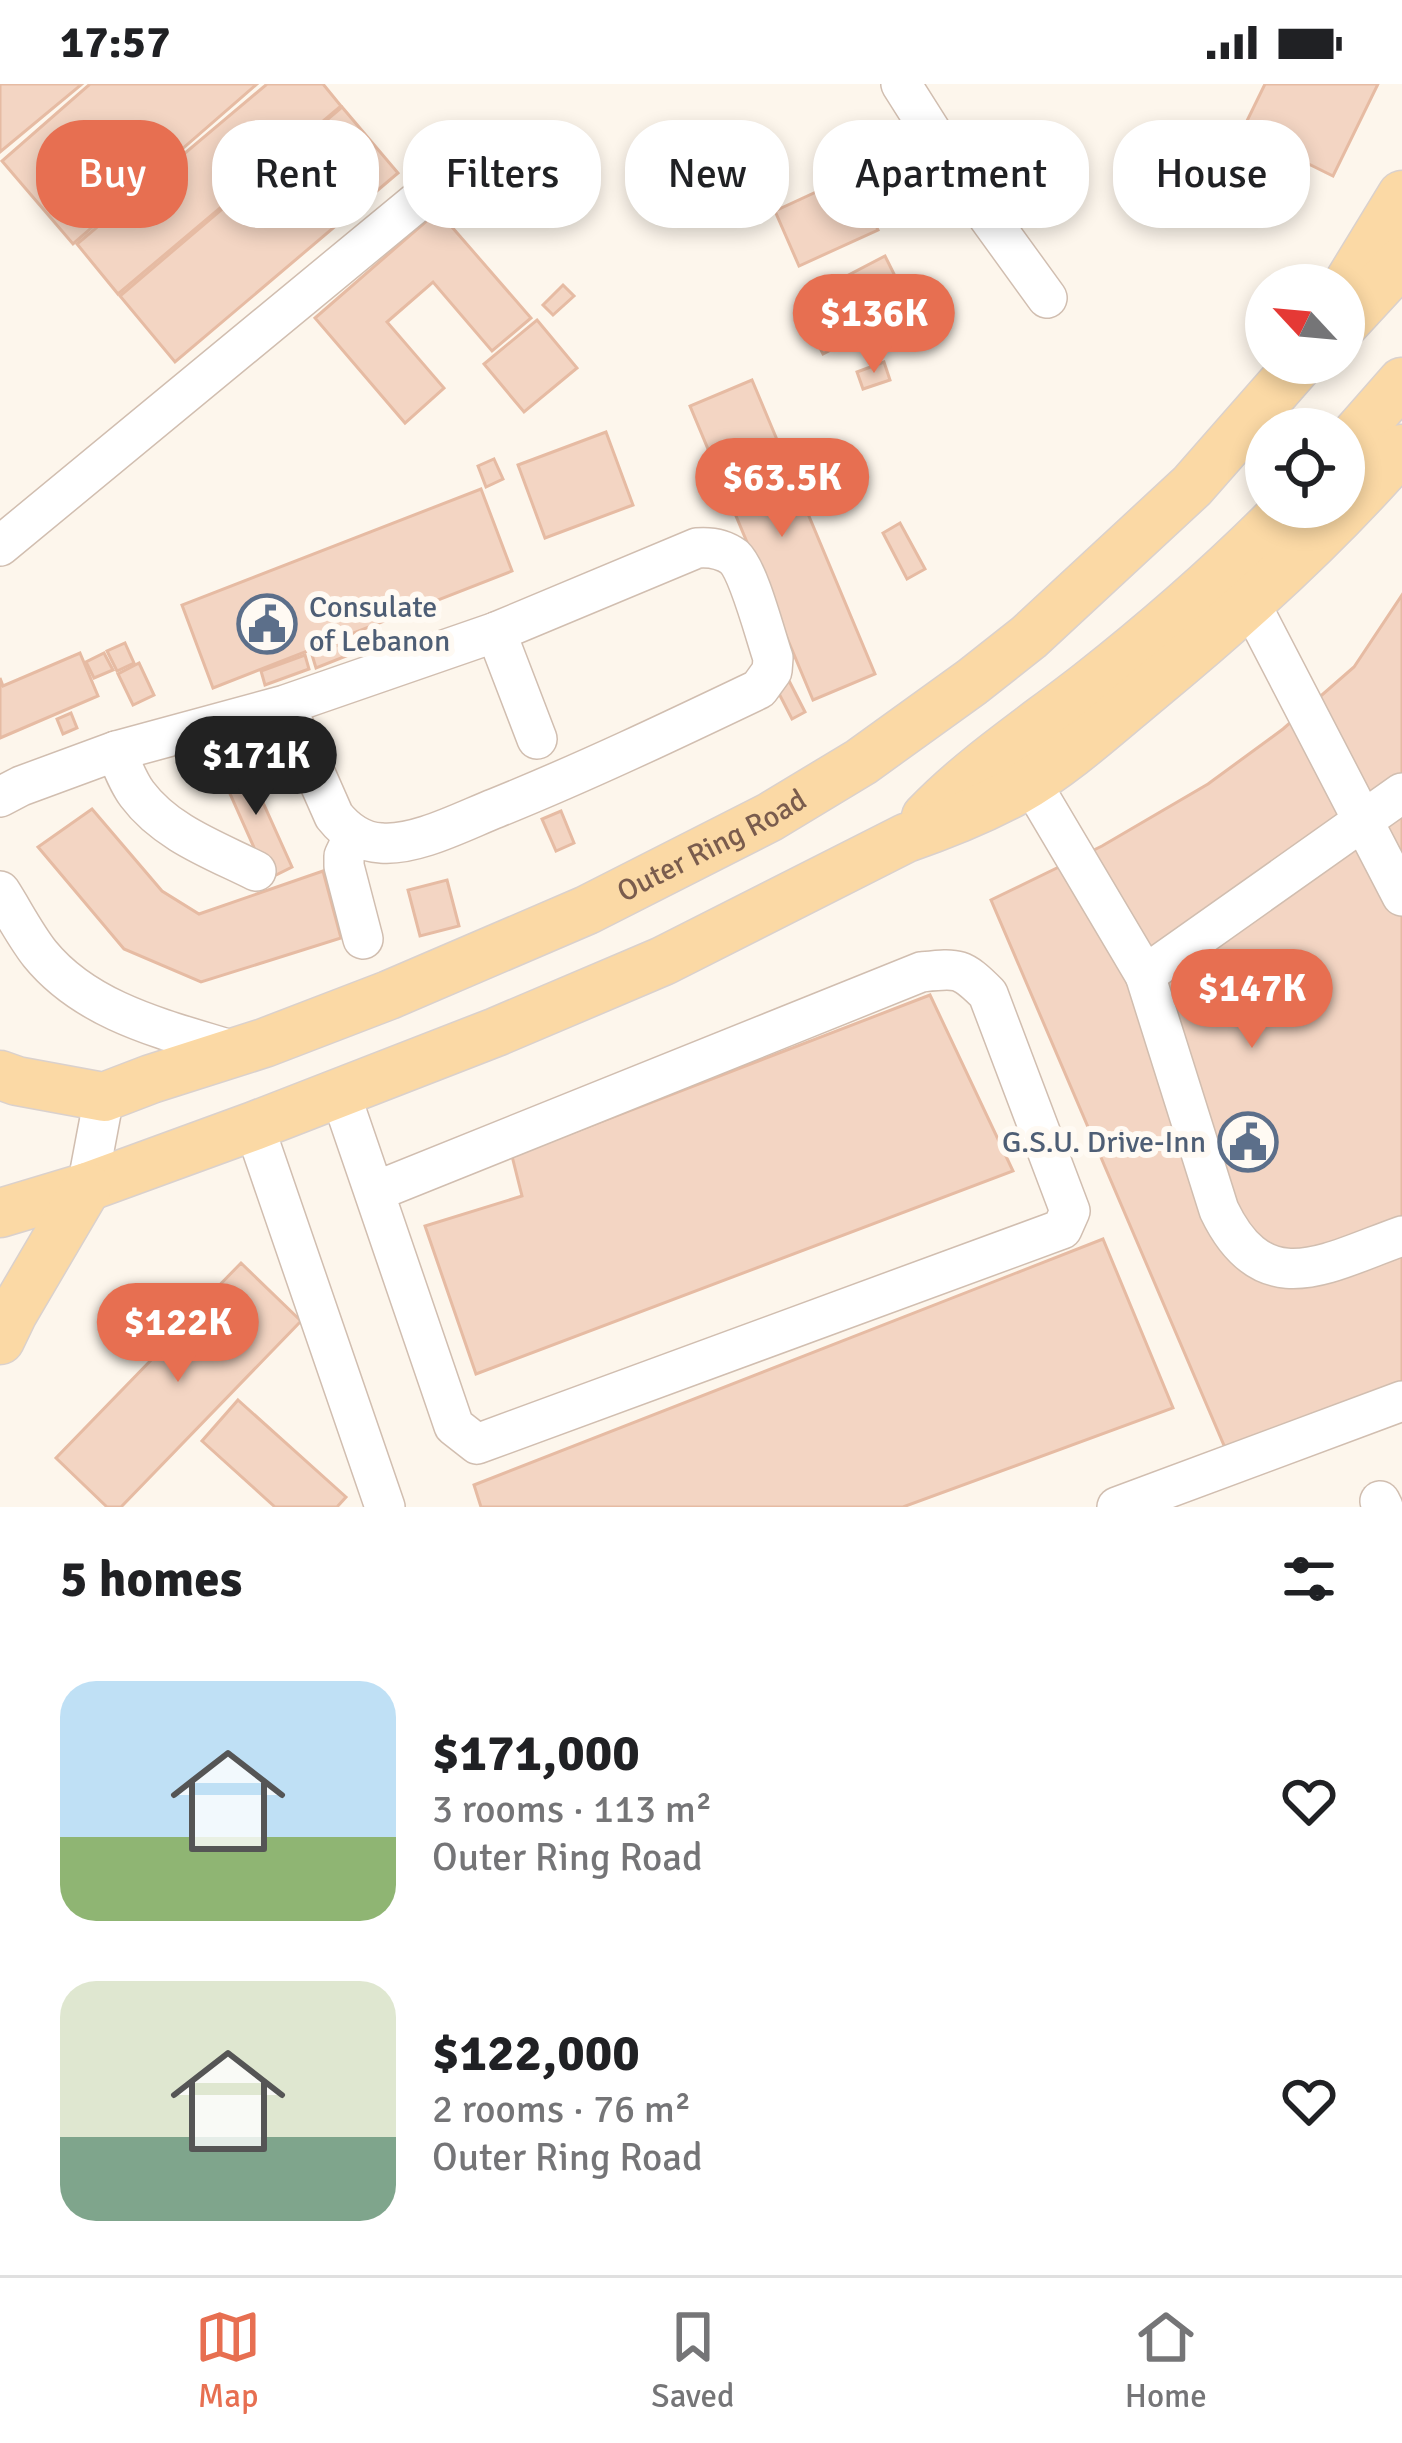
<!DOCTYPE html>
<html lang="en">
<head>
<meta charset="utf-8">
<style>
	body { margin:0; font-family:Signika,sans-serif; background:#f2f2f2; color:#202124; height:100vh; display:flex; flex-direction:column; font-size:45px; white-space:nowrap }
	* { box-sizing:border-box; margin:0 }
	p { font-size:39px; color:#757577 }
	.icon { flex:none; width:66px; height:66px; fill:none; stroke:currentColor; stroke-width:2; stroke-linecap:round; stroke-linejoin:round }
	.map { position:relative; height:1423px; overflow:hidden }
	.drawer { display:flex; flex-direction:column; background:#fff; flex:1 }
	.drawer>* { flex:none }
	.banner { position:absolute; left:36px; top:36px; width:1332px; height:108px; display:flex; gap:24px }
	.needle { width:78px; rotate:296deg }
	.controls { position:absolute; left:1245px; top:180px; display:grid; gap:24px }
	.controls a { display:grid; place-items:center; width:120px; height:120px; border-radius:50%; background:#fff; box-shadow:0 6px 18px #0003; font-size:60px }
	.price { position:absolute; translate:-50% -102px; padding:0 27px; border-radius:42px; background:#e76f51; color:#fff; font-size:39px; line-height:78px; filter:drop-shadow(0 3px 6px #0008) }
	.price::after { content:''; position:absolute; left:50%; top:72px; width:36px; height:27px; margin-left:-18px; background:inherit; clip-path:polygon(0 0,100% 0,50% 100%) }
	.price.active { background:#222; color:#fff }
	ul { padding:0; list-style:none }
	li { display:flex; align-items:center; gap:36px; height:300px; padding:0 60px }
	li span { display:grid; place-items:center; flex:none; width:336px; height:240px; border-radius:36px; color:#555 }
	li>.icon { margin-inline-start:auto }
	span .icon { width:144px; height:144px; fill:#fffc; stroke-width:1 }
	li b { font-size:51px }
	h2 { display:flex; justify-content:space-between; align-items:center; height:144px; padding:0 60px; font-size:51px }
	.pill { padding:0 42px; border-radius:48px; background:#fff; box-shadow:0 6px 18px #0003; font-size:42px; line-height:108px }
	.pill.active { background:#e76f51; color:#fff }
	.status { display:flex; justify-content:space-between; align-items:center; height:84px; padding:0 60px; background:#fff; direction:ltr }
	.status svg { height:33px; fill:currentColor }
	.dock { display:flex; justify-content:space-around; align-items:center; height:168px; border-top:3px solid #e0e0e0; background:#fff; font-size:33px; color:#757577 }
	.dock a { display:grid; justify-items:center; gap:6px }
	.dock .active { color:#e76f51 }
	.map>svg:first-child { display:block }
	.building { fill:#f3d5c3; stroke:#e6bba3; stroke-width:3 }
	.lines { fill:none; stroke-linecap:round; stroke-linejoin:round }
	.minor-casing { stroke:#d1beb0; stroke-width:42 }
	.major-casing { stroke:#dad1cd; stroke-width:51 }
	.minor { stroke:#fff; stroke-width:39 }
	.major { stroke:#fbd9a5; stroke-width:48 }
	.labels { text-anchor:middle; dominant-baseline:central; stroke-width:12; stroke-linejoin:round; paint-order:stroke }
	.service-label { font-size:30px; fill:#4e5e75; stroke:#fffaf3; text-anchor:start }
	.street-label { font-size:30px; fill:#7a5c4d; stroke:#fffaf3 }
</style>
</head>
<body>
<div class="status"><b>17:57</b><svg viewBox="0 0 49 12"><path d="M0 12V9h3v3zM5 12V6h3v6zM10 12V3h3v9zM15 12V0h3v12zM26 1h20v11H26zM47 4h2v5h-2z"/></svg></div>
<div class="map">
<svg width="1402" height="1423" viewBox="0 0 1402 1423">
	<rect width="100%" height="100%" fill="#fdf6ec"/>
	<!-- building -->
	<g class="building">
		<polygon points="0,0 82,0 0,68"/>
		<polygon points="90,0 257,0 73,160 2,77"/>
		<polygon points="267,0 323,0 341,22 118,210 77,160"/>
		<polygon points="1265,0 1378,0 1333,92 1242,47"/>
		<polygon points="342,23 398,89 175,278 120,212"/>
		<polygon points="476,38 483,46 458,66 452,57"/>
		<polygon points="488,49 496,57 470,80 463,72"/>
		<polygon points="853,91 878,146 799,182 775,127"/>
		<polygon points="507,97 526,123 511,135 491,108"/>
		<polygon points="438,127 531,234 492,267 433,198 387,238 444,304 405,339 315,234"/>
		<polygon points="885,172 911,224 823,270 797,218"/>
		<polygon points="563,201 574,212 553,231 543,221"/>
		<polygon points="537,236 577,284 524,328 484,280"/>
		<polygon points="884,278 890,296 863,305 857,288"/>
		<polygon points="752,296 875,590 813,616 690,322"/>
		<polygon points="606,348 633,421 545,454 518,381"/>
		<polygon points="494,375 503,395 486,403 478,382"/>
		<polygon points="481,405 512,487 213,604 182,521"/>
		<polygon points="900,439 925,485 907,495 883,449"/>
		<polygon points="1402,511 1402,1301 1226,1366 991,816 1102,762 1208,700 1283,645 1354,583"/>
		<polygon points="359,553 364,565 316,584 312,571"/>
		<polygon points="125,559 134,579 117,587 107,567"/>
		<polygon points="80,569 98,612 0,654 0,594 3,602"/>
		<polygon points="104,569 113,586 94,594 86,578"/>
		<polygon points="305,571 309,585 265,601 261,587"/>
		<polygon points="139,579 154,611 133,621 118,590"/>
		<polygon points="783,585 805,628 792,635 770,592"/>
		<polygon points="71,629 77,644 63,650 57,635"/>
		<polygon points="243,674 292,783 268,795 219,685"/>
		<polygon points="92,725 162,807 199,830 323,787 341,854 201,898 124,865 38,763"/>
		<polygon points="561,727 574,759 556,767 542,735"/>
		<polygon points="447,796 459,842 420,852 408,806"/>
		<polygon points="930,911 1013,1087 476,1290 425,1142 522,1112 512,1072"/>
		<polygon points="1103,1155 1173,1324 903,1423 481,1423 474,1401"/>
		<polygon points="241,1179 301,1237 121,1423 107,1423 56,1374 154,1273 127,1247 149,1224 174,1248"/>
		<polygon points="238,1316 346,1413 337,1423 275,1423 202,1357"/>
	</g>
	<g class="lines">
		<!-- minor casing -->
		<g class="minor-casing">
			<g id="minor">
				<polyline points="901,0 963,98 1047,214"/>
				<polyline points="0,462 463,80"/>
				<polyline points="1250,519 1402,812"/>
				<polyline points="496,548 537,655"/>
				<path d="M116,667C122,682 128,698 137,710C166,749 214,766 256,787"/>
				<polyline points="1030,697 1145,891 1402,709"/>
				<path d="M0,713L21,702L116,667L285,621L496,548L697,464C709,463 723,465 734,473C749,487 765,551 773,574L772,587L759,605C671,647 585,688 496,724C463,737 416,762 381,759C361,758 346,747 334,732L285,621"/>
				<polyline points="354,751 344,772 344,782 363,855"/>
				<path d="M0,807C13,827 25,851 40,870C88,929 167,946 237,968"/>
				<path d="M1145,891L1219,1126C1264,1220 1326,1179 1402,1152"/>
				<path d="M340,1009L374,1108L921,888C958,884 961,883 988,910L1070,1127L1062,1145L477,1360L454,1342L374,1108"/>
				<polyline points="254,1042 385,1423"/>
				<polyline points="87,1103 104,1013"/>
				<polyline points="1380,1417 1383,1423"/>
				<polyline points="1117,1423 1402,1317"/>
			</g>
		</g>
		<!-- major casing -->
		<g class="major-casing">
			<g id="major">
				<polyline points="1344,206 1402,111"/>
				<polyline points="1344,240 1402,177"/>
				<polyline points="1344,364 1402,298"/>
				<path d="M926,733C974,683 1035,643 1090,600C1160,545 1226,487 1289,423"/>
				<path id="s1" d="M0,991L17,997L104,1013L151,995L264,959L389,911L587,826L770,733L861,678L972,598L1029,553L1192,402L1300,279"/>
				<path d="M0,1129L87,1103L254,1042L496,948L663,877L906,754C944,741 981,726 1016,707C1062,681 1107,640 1148,606C1238,532 1326,453 1402,365"/>
				<polyline points="0,1256 13,1229 87,1103"/>
			</g>
		</g>
		<!-- minor -->
		<use href="#minor" class="minor"/>
		<!-- major -->
		<use href="#major" class="major"/>
	</g>
	<!-- icons -->
	<defs>
		<g id="civic-ring" transform="scale(3)"><circle r="9.5" fill="#fffaf3" stroke="#5c6f8a" stroke-width="1.5"/><path d="M-.6-6.5H3V-4.5H.6V-3L4-1V1h2V6H-6V1h2V-1L-.6-3ZM-1.2 2.5V6h2.4V2.5Z" fill="#5c6f8a"/></g>
	</defs>
	<g fill-rule="evenodd">
		<use href="#civic-ring" x="267" y="540"/>
		<use href="#civic-ring" x="1248" y="1058"/>
	</g>
	<g class="labels">
		<!-- service labels -->
		<g class="service-label">
			<text x="309" y="523">Consulate<tspan x="309" dy="34">of Lebanon</tspan></text>
			<text x="1206" y="1058" text-anchor="end">G.S.U. Drive-Inn</text>
		</g>
		<!-- street labels -->
		<g class="street-label">
			<text stroke="none"><textPath href="#s1" startOffset="765">Outer Ring Road</textPath></text>
		</g>
	</g>
</svg>
<div class="controls">
<a><svg class="needle" viewBox="-14 -14 28 28"><path d="M0-13l5 13h-10z" fill="#e53935"/><path d="M0 13l5-13h-10z" fill="#757577"/></svg></a>
<a><svg class="icon" aria-label="locate" viewBox="0 0 24 24"><circle cx="12" cy="12" r="6"/><path d="M12 2v4M12 18v4M2 12h4M18 12h4"/></svg></a>
</div>
<b class="price" style="left:874px;top:292px">$136K</b>
<b class="price" style="left:782px;top:456px">$63.5K</b>
<b class="price active" style="left:256px;top:734px">$171K</b>
<b class="price" style="left:1252px;top:967px">$147K</b>
<b class="price" style="left:178px;top:1301px">$122K</b>
<div class="banner">
<a class="pill active">Buy</a>
<a class="pill">Rent</a>
<a class="pill">Filters</a>
<a class="pill">New</a>
<a class="pill">Apartment</a>
<a class="pill">House</a>
</div>
</div>
<section class="drawer">
<h2>5 homes<svg class="icon" aria-label="filters" viewBox="0 0 24 24"><path d="M4 7h16M4 17h16"/><circle cx="9" cy="7" r="2"/><circle cx="15" cy="17" r="2"/></svg></h2>
<ul>
<li><span style="background:linear-gradient(#bfe0f5 65%,#8fb573 0)"><svg class="icon" aria-label="home" viewBox="0 0 24 24"><path d="M3 11l9-7 9 7M6 9v11h12V9"/></svg></span><div><b>$171,000</b><p>3 rooms · 113 m²</p><p>Outer Ring Road</p></div><svg class="icon" aria-label="heart" viewBox="0 0 24 24"><path d="M12 20l-8-8c-3-5 5-10 8-4 3-6 11-1 8 4z"/></svg></li>
<li><span style="background:linear-gradient(#dfe7d0 65%,#7fa58c 0)"><svg class="icon" aria-label="home" viewBox="0 0 24 24"><path d="M3 11l9-7 9 7M6 9v11h12V9"/></svg></span><div><b>$122,000</b><p>2 rooms · 76 m²</p><p>Outer Ring Road</p></div><svg class="icon" aria-label="heart" viewBox="0 0 24 24"><path d="M12 20l-8-8c-3-5 5-10 8-4 3-6 11-1 8 4z"/></svg></li>
</ul>
</section>
<nav class="dock">
<a class="active"><svg class="icon" aria-label="map" viewBox="0 0 24 24"><path d="M3 6l6-2 6 2 6-2v14l-6 2-6-2-6 2zM9 4v14M15 6v14"/></svg>Map</a>
<a><svg class="icon" aria-label="saved" viewBox="0 0 24 24"><path d="M7 4h10v16l-5-4-5 4z"/></svg>Saved</a>
<a><svg class="icon" aria-label="home" viewBox="0 0 24 24"><path d="M3 11l9-7 9 7M6 9v11h12V9"/></svg>Home</a>
</nav>
</body>
</html>
